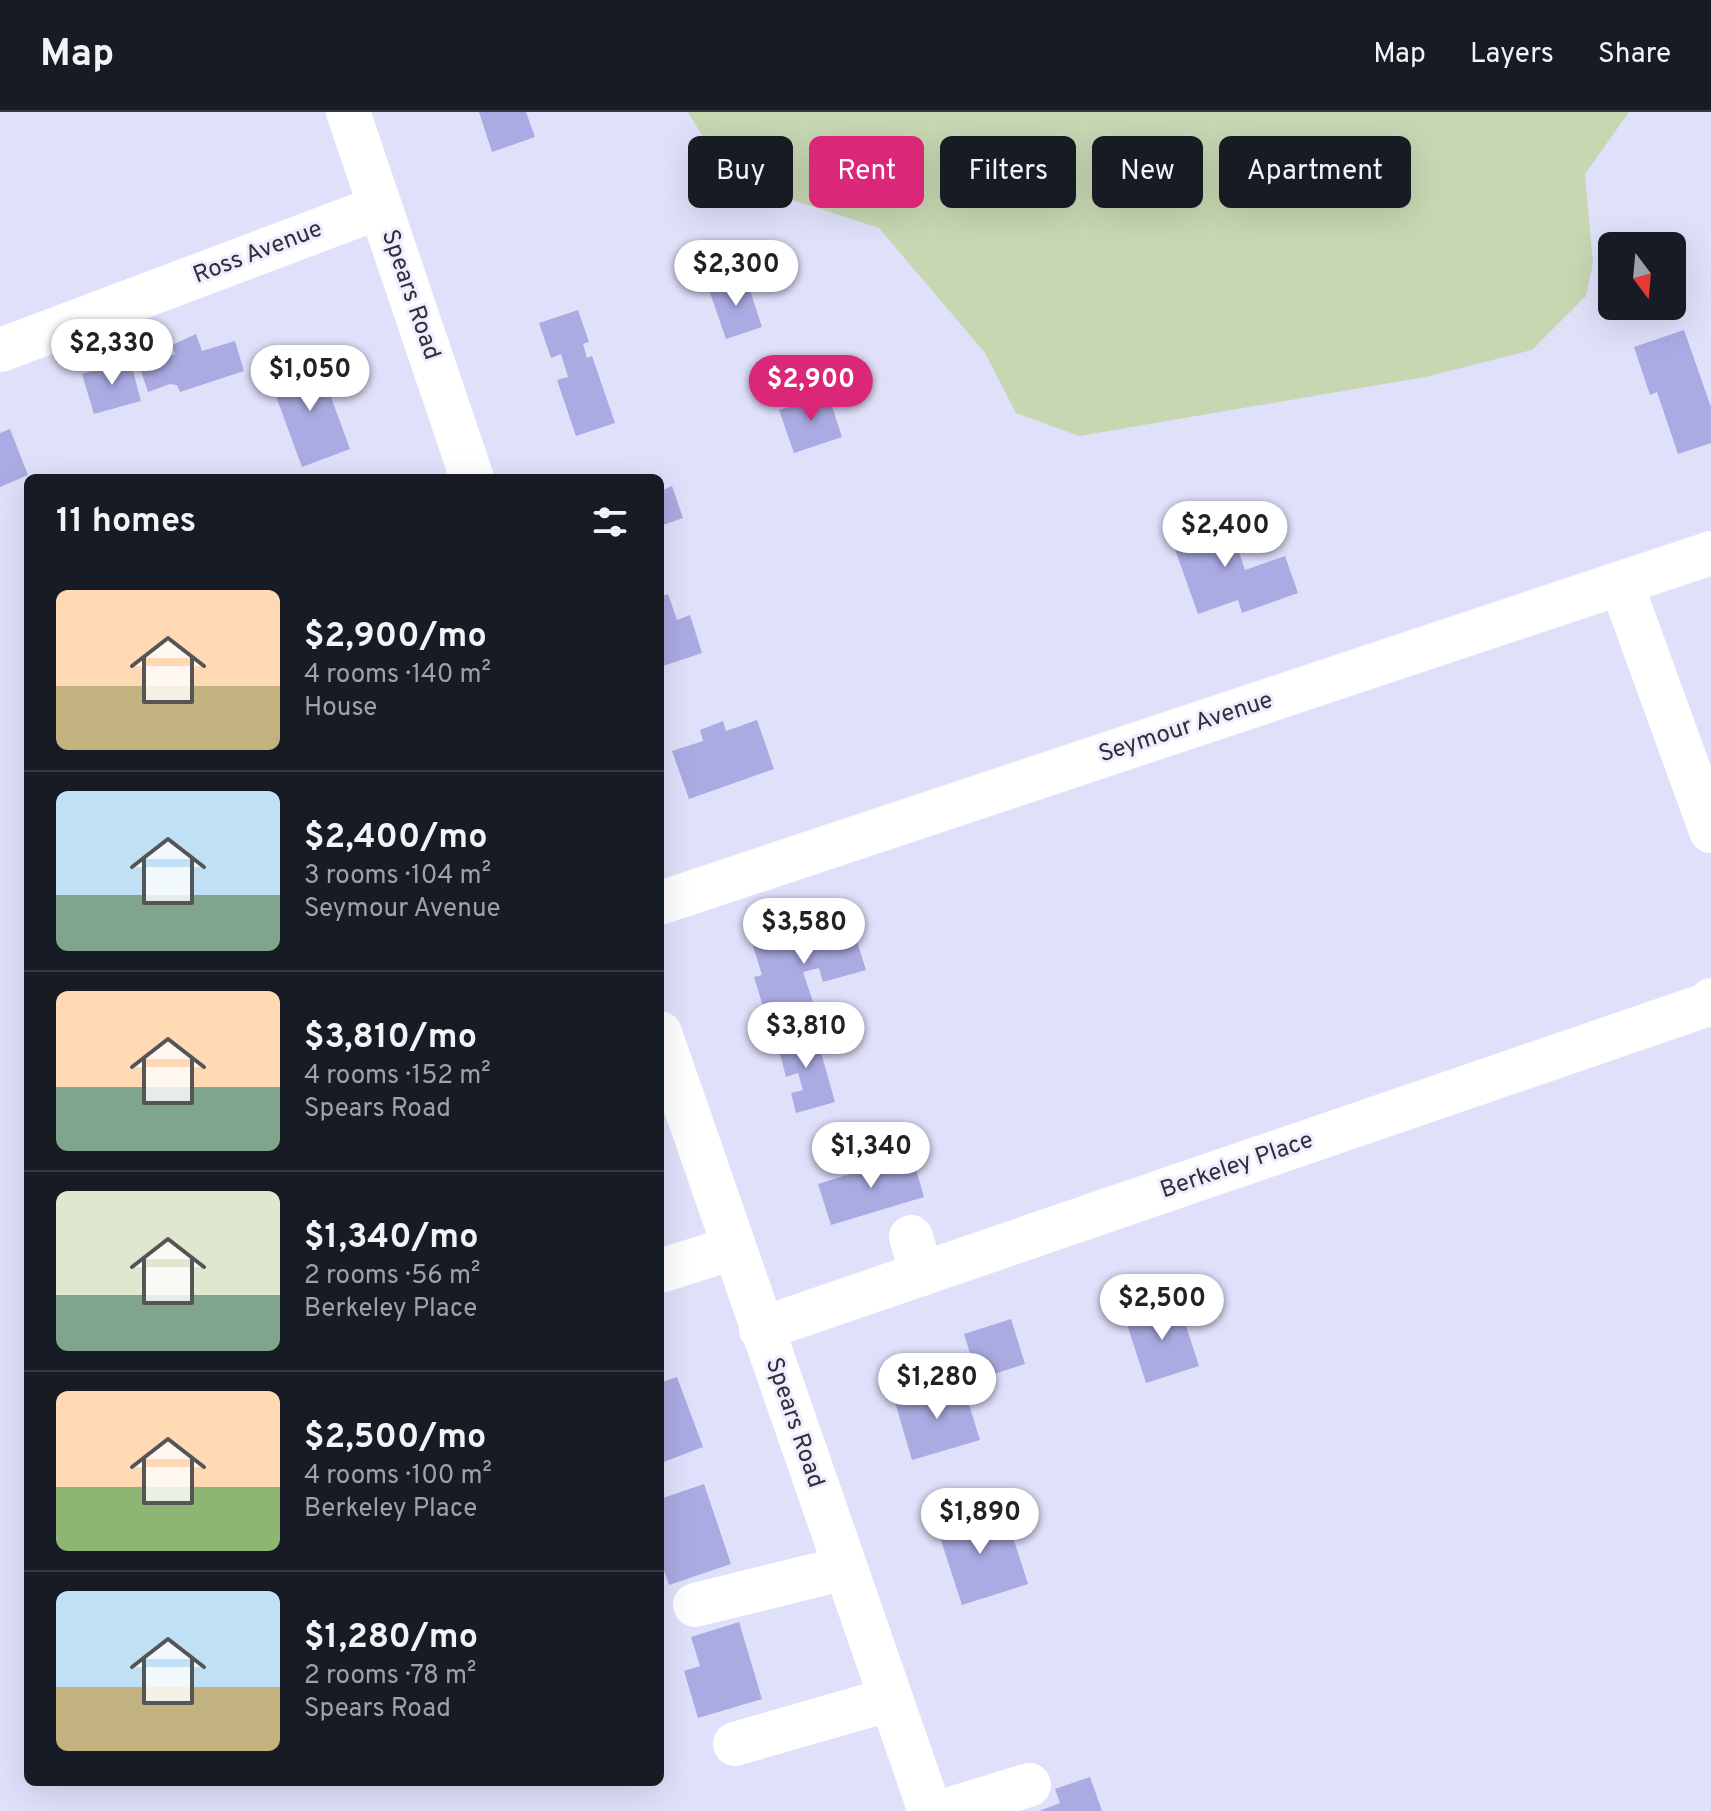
<!DOCTYPE html>
<html lang="en">
<head>
<meta charset="utf-8">
<style>
	body { margin:0; font-family:Overpass,sans-serif; background:#242831; color:#f1f3f6; height:100vh; display:flex; flex-direction:column; font-size:30px; white-space:nowrap }
	* { box-sizing:border-box; margin:0 }
	p { font-size:26px; color:#9ea1a6 }
	.icon { flex:none; width:44px; height:44px; fill:none; stroke:currentColor; stroke-width:2; stroke-linecap:round; stroke-linejoin:round }
	.map { position:relative; flex:1; overflow:hidden }
	.sheet { position:absolute; left:24px; top:362px; width:640px; height:1312px; display:flex; flex-direction:column; background:#171b24; border-radius:12px; box-shadow:0 8px 32px #0002 }
	.sheet>* { flex:none }
	.guide { position:absolute; left:688px; top:24px; width:760px; height:72px; display:flex; gap:16px }
	.needle { width:52px; rotate:164deg }
	.tools { position:absolute; left:1598px; top:120px; display:grid; gap:16px }
	.tools a { display:grid; place-items:center; width:88px; height:88px; border-radius:12px; background:#171b24; box-shadow:0 8px 32px #0002; font-size:40px }
	.price { position:absolute; translate:-50% -68px; padding:0 18px; border-radius:28px; background:#fff; color:#222; font-size:26px; line-height:52px; filter:drop-shadow(0 2px 4px #0008) }
	.price::after { content:''; position:absolute; left:50%; top:48px; width:24px; height:18px; margin-left:-12px; background:inherit; clip-path:polygon(0 0,100% 0,50% 100%) }
	.price.selected { background:#db2777; color:#fff }
	ul { padding:0; list-style:none }
	li { display:flex; align-items:center; gap:24px; height:200px; padding:0 32px }
	li+li { border-top:2px solid #363941 }
	li span { display:grid; place-items:center; flex:none; width:224px; height:160px; border-radius:12px; color:#555 }
	li>.icon { margin-inline-start:auto }
	span .icon { width:96px; height:96px; fill:#fffc; stroke-width:1 }
	li b { font-size:34px }
	h2 { display:flex; justify-content:space-between; align-items:center; height:96px; padding:0 32px; font-size:34px }
	.pill { padding:0 28px; border-radius:12px; background:#171b24; box-shadow:0 8px 32px #0002; font-size:28px; line-height:72px }
	.pill.selected { background:#db2777; color:#fff }
	header { display:flex; align-items:center; gap:48px; box-sizing:border-box; height:112px; padding:0 40px; background:#171b24; border-bottom:2px solid #363941 }
	header strong { font-size:38px }
	nav { display:flex; gap:44px; margin-inline-start:auto; font-size:28px }
	.map>svg:first-child { display:block }
	.green { fill:#c7d7b2 }
	.building { fill:#ababe3 }
	.lines { fill:none; stroke-linecap:round; stroke-linejoin:round }
	.minor { stroke:#fff; stroke-width:44 }
	.labels { text-anchor:middle; dominant-baseline:central; stroke-width:6; stroke-linejoin:round; paint-order:stroke }
	.street-label { font-size:24px; fill:#30303a; stroke:#eeeefe }
</style>
</head>
<body>
<header>
<strong>Map</strong>
<nav><a>Map</a><a>Layers</a><a>Share</a></nav>
</header>
<div class="map">
<svg width="1711" height="1699" viewBox="0 0 1711 1699">
	<rect width="100%" height="100%" fill="#dfe0fa"/>
	<!-- green -->
	<polygon class="green" points="688,0 1629,0 1585,62 1593,151 1586,184 1532,238 1425,265 1079,324 1016,301 985,241 879,116 728,67"/>
	<!-- building -->
	<g class="building">
		<polygon points="479,0 526,0 535,25 492,40"/>
		<polygon points="746,166 762,215 726,227 709,178"/>
		<polygon points="578,198 589,230 583,232 587,246 592,244 615,311 576,324 557,268 568,265 561,242 551,246 539,211"/>
		<polygon points="1684,218 1711,295 1711,331 1678,342 1657,280 1650,283 1634,235"/>
		<polygon points="196,222 202,239 235,229 244,259 180,280 177,273 170,272 148,280 139,253 175,242 172,233"/>
		<polygon points="317,247 350,337 302,355 269,265"/>
		<polygon points="130,248 141,289 94,302 82,262"/>
		<polygon points="828,282 842,325 794,341 779,298"/>
		<polygon points="10,317 28,363 0,375 0,321"/>
		<polygon points="672,374 683,406 660,414 660,379"/>
		<polygon points="1201,400 1209,423 1231,416 1245,458 1285,444 1298,481 1242,501 1238,488 1198,502 1166,412"/>
		<polygon points="668,482 677,508 690,503 702,541 660,555 660,485"/>
		<polygon points="757,608 774,657 689,687 672,639 703,629 700,618 723,609 726,619"/>
		<polygon points="849,804 866,858 823,870 819,856 803,860 815,896 768,911 754,865 762,863 753,834"/>
		<polygon points="814,916 835,990 796,1001 791,981 803,978 798,961 786,965 776,927"/>
		<polygon points="912,1043 924,1085 831,1113 818,1072"/>
		<polygon points="1178,1189 1199,1254 1146,1271 1125,1206"/>
		<polygon points="1011,1207 1025,1252 978,1267 964,1222"/>
		<polygon points="660,1265 662,1270 677,1265 703,1335 661,1351"/>
		<polygon points="962,1270 980,1328 912,1348 895,1290"/>
		<polygon points="704,1372 731,1452 669,1473 660,1447 660,1424 663,1423 660,1387"/>
		<polygon points="985,1393 993,1418 1009,1413 1028,1472 962,1493 935,1410"/>
		<polygon points="739,1510 762,1587 698,1606 684,1559 700,1554 691,1525"/>
		<polygon points="1090,1665 1102,1699 1039,1699 1060,1691 1055,1677"/>
	</g>
	<g class="lines">
		<!-- minor -->
		<g class="minor">
			<polyline points="348,0 472,366"/>
			<polyline points="1,238 380,95"/>
			<polyline points="1621,471 1711,719"/>
			<polyline points="660,791 1711,441"/>
			<polyline points="660,921 930,1699"/>
			<polyline points="911,1125 922,1162"/>
			<polyline points="660,1159 733,1136"/>
			<polyline points="761,1217 1709,892 1711,888"/>
			<polyline points="695,1493 845,1456"/>
			<polyline points="735,1632 891,1587"/>
			<polyline points="944,1699 1029,1673"/>
		</g>
	</g>
	<g class="labels">
		<!-- street labels -->
		<g class="street-label">
			<text transform="translate(258 141) rotate(-21)">Ross Avenue</text>
			<text transform="translate(410 183) rotate(71)">Spears Road</text>
			<text transform="translate(1186 616) rotate(-18)">Seymour Avenue</text>
			<text transform="translate(1237 1054) rotate(-19)">Berkeley Place</text>
			<text transform="translate(794 1311) rotate(71)">Spears Road</text>
		</g>
	</g>
</svg>
<div class="tools">
<a><svg class="needle" viewBox="-14 -14 28 28"><path d="M0-13l5 13h-10z" fill="#e53935"/><path d="M0 13l5-13h-10z" fill="#9ea1a6"/></svg></a>
</div>
<b class="price" style="left:736px;top:196px">$2,300</b>
<b class="price" style="left:112px;top:275px">$2,330</b>
<b class="price" style="left:310px;top:301px">$1,050</b>
<b class="price selected" style="left:811px;top:311px">$2,900</b>
<b class="price" style="left:1225px;top:457px">$2,400</b>
<b class="price" style="left:804px;top:854px">$3,580</b>
<b class="price" style="left:806px;top:958px">$3,810</b>
<b class="price" style="left:871px;top:1078px">$1,340</b>
<b class="price" style="left:1162px;top:1230px">$2,500</b>
<b class="price" style="left:937px;top:1309px">$1,280</b>
<b class="price" style="left:980px;top:1444px">$1,890</b>
<div class="guide">
<a class="pill">Buy</a>
<a class="pill selected">Rent</a>
<a class="pill">Filters</a>
<a class="pill">New</a>
<a class="pill">Apartment</a>
</div>
<section class="sheet">
<h2>11 homes<svg class="icon" aria-label="filters" viewBox="0 0 24 24"><path d="M4 7h16M4 17h16"/><circle cx="9" cy="7" r="2"/><circle cx="15" cy="17" r="2"/></svg></h2>
<ul>
<li><span style="background:linear-gradient(#ffd9b3 60%,#c2b280 0)"><svg class="icon" aria-label="home" viewBox="0 0 24 24"><path d="M3 11l9-7 9 7M6 9v11h12V9"/></svg></span><div><b>$2,900/mo</b><p>4 rooms · 140 m²</p><p>House</p></div></li>
<li><span style="background:linear-gradient(#bfe0f5 65%,#7fa58c 0)"><svg class="icon" aria-label="home" viewBox="0 0 24 24"><path d="M3 11l9-7 9 7M6 9v11h12V9"/></svg></span><div><b>$2,400/mo</b><p>3 rooms · 104 m²</p><p>Seymour Avenue</p></div></li>
<li><span style="background:linear-gradient(#ffd9b3 60%,#7fa58c 0)"><svg class="icon" aria-label="home" viewBox="0 0 24 24"><path d="M3 11l9-7 9 7M6 9v11h12V9"/></svg></span><div><b>$3,810/mo</b><p>4 rooms · 152 m²</p><p>Spears Road</p></div></li>
<li><span style="background:linear-gradient(#dfe7d0 65%,#7fa58c 0)"><svg class="icon" aria-label="home" viewBox="0 0 24 24"><path d="M3 11l9-7 9 7M6 9v11h12V9"/></svg></span><div><b>$1,340/mo</b><p>2 rooms · 56 m²</p><p>Berkeley Place</p></div></li>
<li><span style="background:linear-gradient(#ffd9b3 60%,#8fb573 0)"><svg class="icon" aria-label="home" viewBox="0 0 24 24"><path d="M3 11l9-7 9 7M6 9v11h12V9"/></svg></span><div><b>$2,500/mo</b><p>4 rooms · 100 m²</p><p>Berkeley Place</p></div></li>
<li><span style="background:linear-gradient(#bfe0f5 60%,#c2b280 0)"><svg class="icon" aria-label="home" viewBox="0 0 24 24"><path d="M3 11l9-7 9 7M6 9v11h12V9"/></svg></span><div><b>$1,280/mo</b><p>2 rooms · 78 m²</p><p>Spears Road</p></div></li>
</ul>
</section>
</div>
</body>
</html>
